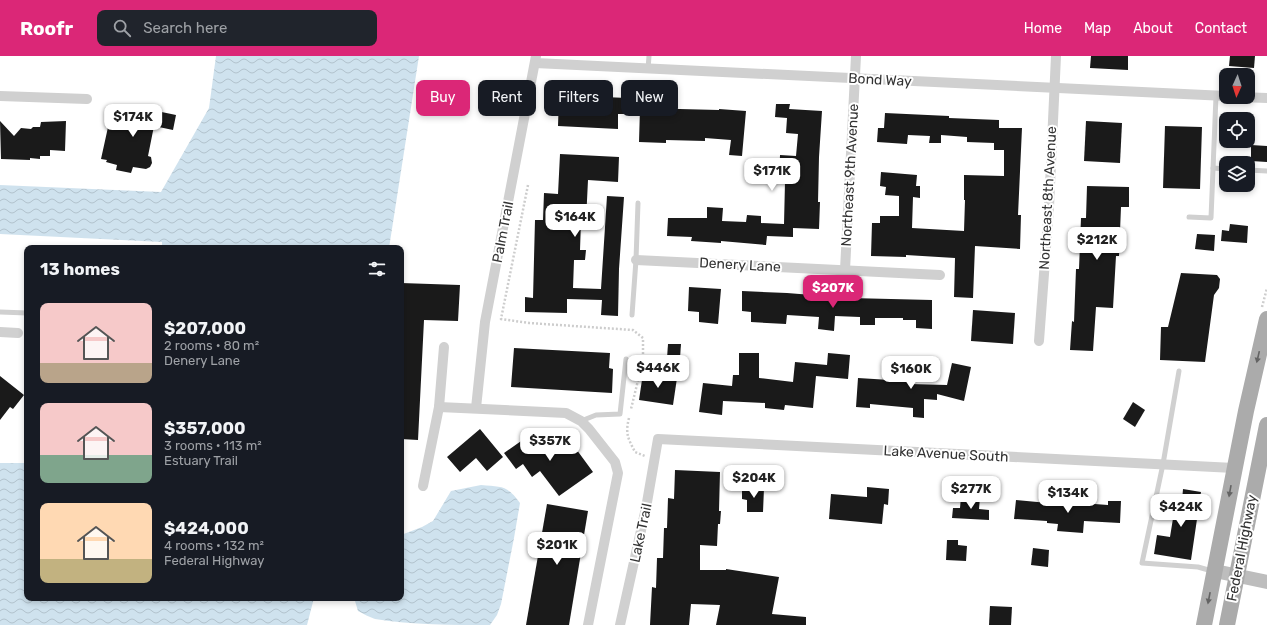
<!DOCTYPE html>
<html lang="en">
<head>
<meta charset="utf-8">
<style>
	body { margin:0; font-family:Rubik,sans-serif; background:#20242c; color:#f1f3f6; height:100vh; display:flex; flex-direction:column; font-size:15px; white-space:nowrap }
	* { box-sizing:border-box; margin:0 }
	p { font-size:13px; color:#9ea1a6 }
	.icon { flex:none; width:22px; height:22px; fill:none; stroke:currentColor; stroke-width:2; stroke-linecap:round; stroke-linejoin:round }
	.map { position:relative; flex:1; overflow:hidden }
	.panel { position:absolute; left:24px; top:189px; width:380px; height:356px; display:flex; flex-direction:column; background:#171b24; border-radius:8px; box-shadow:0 2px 6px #0003 }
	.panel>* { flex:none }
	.banner { position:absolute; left:416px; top:24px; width:380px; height:36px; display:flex; gap:8px }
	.needle { width:26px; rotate:183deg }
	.tools { position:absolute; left:1219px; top:12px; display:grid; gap:8px }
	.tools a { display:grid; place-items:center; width:36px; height:36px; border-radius:8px; background:#171b24; box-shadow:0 2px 6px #0003; font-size:20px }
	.price { position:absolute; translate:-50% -34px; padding:0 9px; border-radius:8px; background:#fff; color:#222; font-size:13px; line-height:26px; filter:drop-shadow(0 1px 2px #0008) }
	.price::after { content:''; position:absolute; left:50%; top:24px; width:12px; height:9px; margin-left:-6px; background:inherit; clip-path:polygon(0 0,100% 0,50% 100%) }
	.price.selected { background:#db2777; color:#fff }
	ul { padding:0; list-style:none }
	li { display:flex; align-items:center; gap:12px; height:100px; padding:0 16px }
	li span { display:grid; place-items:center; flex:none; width:112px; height:80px; border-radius:8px; color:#555 }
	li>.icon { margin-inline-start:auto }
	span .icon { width:48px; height:48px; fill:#fffc; stroke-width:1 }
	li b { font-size:17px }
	h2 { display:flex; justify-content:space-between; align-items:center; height:48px; padding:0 16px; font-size:17px }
	.pill { padding:0 14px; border-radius:8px; background:#171b24; box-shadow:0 2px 6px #0003; font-size:14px; line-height:36px }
	.pill.selected { background:#db2777; color:#fff }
	header { display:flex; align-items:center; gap:24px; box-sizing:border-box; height:56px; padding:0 20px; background:#db2777; color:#fff }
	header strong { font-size:19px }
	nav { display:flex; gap:22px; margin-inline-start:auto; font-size:14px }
	.search { width:280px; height:36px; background:#20242c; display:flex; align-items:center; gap:10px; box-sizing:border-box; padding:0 14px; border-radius:8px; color:#9ea1a6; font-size:15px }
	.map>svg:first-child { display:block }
	.water { fill:url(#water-waves) }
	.building { fill:#1a1a1a }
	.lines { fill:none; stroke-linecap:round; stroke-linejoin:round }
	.path { stroke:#cdcdcd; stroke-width:2.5; stroke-dasharray:2 2; stroke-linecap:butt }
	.lane { stroke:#d0d0d0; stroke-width:5 }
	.street { stroke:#d0d0d0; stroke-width:10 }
	.secondary { stroke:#bdbdbd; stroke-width:14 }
	.primary { stroke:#ababab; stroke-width:16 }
	.oneway { fill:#636363 }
	.labels { text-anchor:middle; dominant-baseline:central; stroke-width:4; stroke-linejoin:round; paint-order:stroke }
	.street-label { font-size:14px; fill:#333; stroke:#fff }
</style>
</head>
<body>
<header>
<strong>Roofr</strong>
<div class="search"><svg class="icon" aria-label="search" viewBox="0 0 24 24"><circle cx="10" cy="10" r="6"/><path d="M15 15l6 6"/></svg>Search here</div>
<nav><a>Home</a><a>Map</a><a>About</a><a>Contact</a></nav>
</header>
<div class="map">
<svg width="1267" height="569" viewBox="0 0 1267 569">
	<defs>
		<pattern id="water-waves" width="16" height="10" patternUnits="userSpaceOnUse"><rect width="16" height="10" fill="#cfe2ee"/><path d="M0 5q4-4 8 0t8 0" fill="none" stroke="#b2c2cd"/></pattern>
	</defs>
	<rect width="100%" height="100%" fill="#fff"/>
	<!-- water -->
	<g class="water">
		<polygon points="216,0 419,0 389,192 162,192 162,186 0,178 0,129 161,136 209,52"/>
		<polygon points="0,407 27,407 27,542 314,542 307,569 0,569"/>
		<path d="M481,429C502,431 507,429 520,447L514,482L501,548L497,559L490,569C452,569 412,569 375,563C369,561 364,558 358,555L355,545L356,542H401V479L422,471L433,465L451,435Z"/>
	</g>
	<!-- building -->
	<g class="building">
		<polygon points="1091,0 1128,0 1128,14 1090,12"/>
		<polygon points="1230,0 1255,0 1254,12 1229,10"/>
		<polygon points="559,39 627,42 626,58 618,58 618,73 558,70"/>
		<polygon points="776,48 790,48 789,53 822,55 819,101 818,146 820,146 819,173 793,172 793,181 767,180 766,189 721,185 721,187 691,185 692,181 667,180 668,162 707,162 707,151 723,152 722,165 746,166 747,159 761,160 761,167 784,168 785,126 779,126 780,99 796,100 798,78 786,77 787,62 775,61"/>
		<polygon points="640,52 719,54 719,53 746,55 742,100 729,99 731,84 705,82 705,85 666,84 666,87 639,86"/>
		<polygon points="112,53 139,59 139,57 151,60 152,54 176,59 173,74 154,70 148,100 151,101 152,107 150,111 146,113 133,111 131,117 116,114 117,109 106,106 107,104 101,103"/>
		<polygon points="885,57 949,60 949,62 999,64 999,72 1022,72 1018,159 1021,159 1020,193 975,190 973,242 954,241 955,202 906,199 906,201 871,200 872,167 880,167 880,160 899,160 899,140 885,139 886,131 880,130 881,116 917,119 916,130 920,130 920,142 913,141 912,172 964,175 965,144 964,144 964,119 1004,120 1004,94 994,94 994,87 967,86 967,81 941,79 941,87 929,87 930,80 908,79 907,88 877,86 878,72 884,72"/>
		<polygon points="0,65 14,80 21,72 31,73 33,71 40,71 41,66 66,65 65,95 50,94 50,100 40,100 40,103 30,102 30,104 1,103"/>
		<polygon points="1086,65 1122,67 1120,107 1084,105"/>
		<polygon points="1165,70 1202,71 1200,133 1163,132"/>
		<polygon points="1251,89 1267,90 1267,106 1251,105"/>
		<polygon points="560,98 619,101 618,126 588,124 586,165 581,165 580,194 586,194 585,204 574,204 573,232 601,233 607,140 624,141 619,213 618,260 601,259 602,244 567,243 567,257 525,256 525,241 533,242 535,164 543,164 544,137 558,138"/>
		<polygon points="1087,130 1129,131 1129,151 1121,151 1119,200 1116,200 1113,252 1096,251 1093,295 1070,294 1072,265 1074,266 1076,213 1079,213 1081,162 1086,162"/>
		<polygon points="1230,168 1248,170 1247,187 1221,185 1222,174 1229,175"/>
		<polygon points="1197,178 1215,179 1214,195 1195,193"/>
		<polygon points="1181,217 1217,219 1220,223 1219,232 1214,239 1205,306 1160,304 1161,271 1168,271"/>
		<polygon points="401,227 460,229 458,265 424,264 418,384 401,383"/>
		<polygon points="689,231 721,233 718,268 699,266 699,256 688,255"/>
		<polygon points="742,235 787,237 850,242 932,244 932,273 916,272 916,264 903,264 903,262 875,262 875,269 860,269 860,261 835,260 834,275 818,273 819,261 787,259 786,268 751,266 751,256 742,255"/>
		<polygon points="973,254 1015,257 1013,288 971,285"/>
		<polygon points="668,288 681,288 680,302 667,302"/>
		<polygon points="514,292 610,297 609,312 613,313 612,337 511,331"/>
		<polygon points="739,297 759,297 759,322 793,326 795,306 827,309 828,297 850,299 848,323 816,320 813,352 785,349 784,354 765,352 765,347 723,345 722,359 699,356 703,327 732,330 733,319 739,319"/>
		<polygon points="952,307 971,311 964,345 937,338 937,344 924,343 924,362 913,361 913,352 870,348 870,352 856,351 858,322 890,324 891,312 911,314 910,328 947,329"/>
		<polygon points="643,317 677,322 673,349 639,344"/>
		<polygon points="0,320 24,339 13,353 10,351 0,364"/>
		<polygon points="1133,346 1145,354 1135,371 1123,363"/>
		<polygon points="480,373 503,401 487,415 476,402 460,416 447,401"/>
		<polygon points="534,376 542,387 552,380 562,393 571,386 593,416 559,440 540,415 532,421 523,408 516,413 504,397"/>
		<polygon points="675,414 720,416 719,455 721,455 720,468 718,468 717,490 700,489 700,514 726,514 726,513 779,521 772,558 806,561 806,569 716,569 720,549 691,548 689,569 650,569 652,531 656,532 657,502 663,502 664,472 667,472 668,442 674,443"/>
		<polygon points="742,431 764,432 763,456 747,456 747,444 742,443"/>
		<polygon points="867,431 889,433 888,449 884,448 882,468 829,463 831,438 867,441"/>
		<polygon points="1183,433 1201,436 1191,504 1154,498 1157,479 1170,481 1176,444 1182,445"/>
		<polygon points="961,441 980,441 979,453 989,454 989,464 952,462 953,452 960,452"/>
		<polygon points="1016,444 1048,447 1048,445 1068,446 1108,449 1108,445 1121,445 1120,467 1084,465 1083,477 1057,475 1058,468 1047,467 1047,465 1014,463"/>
		<polygon points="547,448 588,455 569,569 526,569"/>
		<polygon points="947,484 958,484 958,489 967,490 966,505 946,504"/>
		<polygon points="1033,492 1049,494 1048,511 1031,509"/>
		<polygon points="990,550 1012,551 1011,569 989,569"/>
	</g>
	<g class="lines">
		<!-- path -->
		<g class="path">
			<polyline points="528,129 501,263 529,267 633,274 643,282 643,304 631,353"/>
			<polyline points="1262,251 1267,232"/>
			<path d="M629,362C625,378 628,382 635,396L645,400"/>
		</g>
		<!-- lane -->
		<g class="lane">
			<polyline points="648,13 649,0"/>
			<polyline points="1213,112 1226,113"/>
			<polyline points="1248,114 1267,115"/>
			<polyline points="1189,161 1211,162 1216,40"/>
			<polyline points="0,256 27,257"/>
			<polyline points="632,259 636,204 638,147"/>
			<polyline points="1179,315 1163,408 1142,507 1198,511 1212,515"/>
			<polyline points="581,365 596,359 620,358 626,303"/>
		</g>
		<!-- street -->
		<g class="street">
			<polyline points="535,7 1226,40"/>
			<polyline points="0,40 87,43"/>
			<polyline points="1239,41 1267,42"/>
			<polyline points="636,204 940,219"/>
			<polyline points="845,214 856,0"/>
			<polyline points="0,276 18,277"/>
			<polyline points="1039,285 1049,151 1056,0"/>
			<polyline points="439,351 566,357 581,365 589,373 615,406 618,417 588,569"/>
			<polyline points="476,352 485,266 536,0"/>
			<polyline points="423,430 439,351 444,291"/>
			<polyline points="620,569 646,452 658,383 1234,412"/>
		</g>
		<!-- secondary -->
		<polyline class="secondary" points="1215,515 1267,526"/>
		<!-- primary -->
		<g class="primary">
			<polyline points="1204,569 1246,355 1267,263"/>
			<polyline points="1227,569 1267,369"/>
		</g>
	</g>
	<!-- one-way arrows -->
	<defs><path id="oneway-solid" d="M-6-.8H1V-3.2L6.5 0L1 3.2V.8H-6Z"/></defs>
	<g class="oneway">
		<use href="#oneway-solid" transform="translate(1258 301) rotate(103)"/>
		<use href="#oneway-solid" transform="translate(1230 435) rotate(100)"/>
		<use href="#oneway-solid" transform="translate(1209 542) rotate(101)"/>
	</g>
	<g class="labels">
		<!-- street labels -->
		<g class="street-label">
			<text transform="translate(880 24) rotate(3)">Bond Way</text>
			<text transform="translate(850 119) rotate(-87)">Northeast 9th Avenue</text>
			<text transform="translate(1048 142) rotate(-87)">Northeast 8th Avenue</text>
			<text transform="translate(503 176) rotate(-79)">Palm Trail</text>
			<text transform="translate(740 209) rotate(3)">Denery Lane</text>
			<text transform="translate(946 398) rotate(3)">Lake Avenue South</text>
			<text transform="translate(641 477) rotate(-78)">Lake Trail</text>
			<text transform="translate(1242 492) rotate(-79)">Federal Highway</text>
		</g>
	</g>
</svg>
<div class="tools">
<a><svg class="needle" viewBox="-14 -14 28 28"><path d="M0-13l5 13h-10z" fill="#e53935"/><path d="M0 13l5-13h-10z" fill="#9ea1a6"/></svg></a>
<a><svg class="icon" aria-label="locate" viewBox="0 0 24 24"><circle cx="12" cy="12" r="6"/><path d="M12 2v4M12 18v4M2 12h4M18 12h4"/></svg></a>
<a><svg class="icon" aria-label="layers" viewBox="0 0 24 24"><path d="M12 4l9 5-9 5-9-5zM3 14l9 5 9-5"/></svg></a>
</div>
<b class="price" style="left:133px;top:82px">$174K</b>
<b class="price" style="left:772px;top:136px">$171K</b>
<b class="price" style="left:575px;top:182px">$164K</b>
<b class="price" style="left:1097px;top:205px">$212K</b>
<b class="price selected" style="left:833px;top:253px">$207K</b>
<b class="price" style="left:658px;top:333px">$446K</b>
<b class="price" style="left:911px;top:334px">$160K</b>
<b class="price" style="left:550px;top:406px">$357K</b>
<b class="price" style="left:754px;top:443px">$204K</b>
<b class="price" style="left:971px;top:454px">$277K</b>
<b class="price" style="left:1068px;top:458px">$134K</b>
<b class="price" style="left:1181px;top:472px">$424K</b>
<b class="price" style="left:557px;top:510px">$201K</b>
<div class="banner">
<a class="pill selected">Buy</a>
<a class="pill">Rent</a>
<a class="pill">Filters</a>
<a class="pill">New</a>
</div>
<section class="panel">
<h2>13 homes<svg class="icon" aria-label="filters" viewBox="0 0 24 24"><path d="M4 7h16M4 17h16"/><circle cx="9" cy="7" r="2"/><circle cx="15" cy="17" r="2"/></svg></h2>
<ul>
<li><span style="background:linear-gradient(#f6c9c9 75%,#b9a48a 0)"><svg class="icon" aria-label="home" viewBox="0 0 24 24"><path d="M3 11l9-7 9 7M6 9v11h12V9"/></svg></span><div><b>$207,000</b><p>2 rooms · 80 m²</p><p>Denery Lane</p></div></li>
<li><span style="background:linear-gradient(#f6c9c9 65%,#7fa58c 0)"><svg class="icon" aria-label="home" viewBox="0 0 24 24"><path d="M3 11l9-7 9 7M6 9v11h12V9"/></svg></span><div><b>$357,000</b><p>3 rooms · 113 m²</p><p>Estuary Trail</p></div></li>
<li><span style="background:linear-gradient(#ffd9b3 70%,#c2b280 0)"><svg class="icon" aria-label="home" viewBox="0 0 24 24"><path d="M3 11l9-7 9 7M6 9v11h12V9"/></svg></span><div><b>$424,000</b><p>4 rooms · 132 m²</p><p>Federal Highway</p></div></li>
</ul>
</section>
</div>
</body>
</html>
